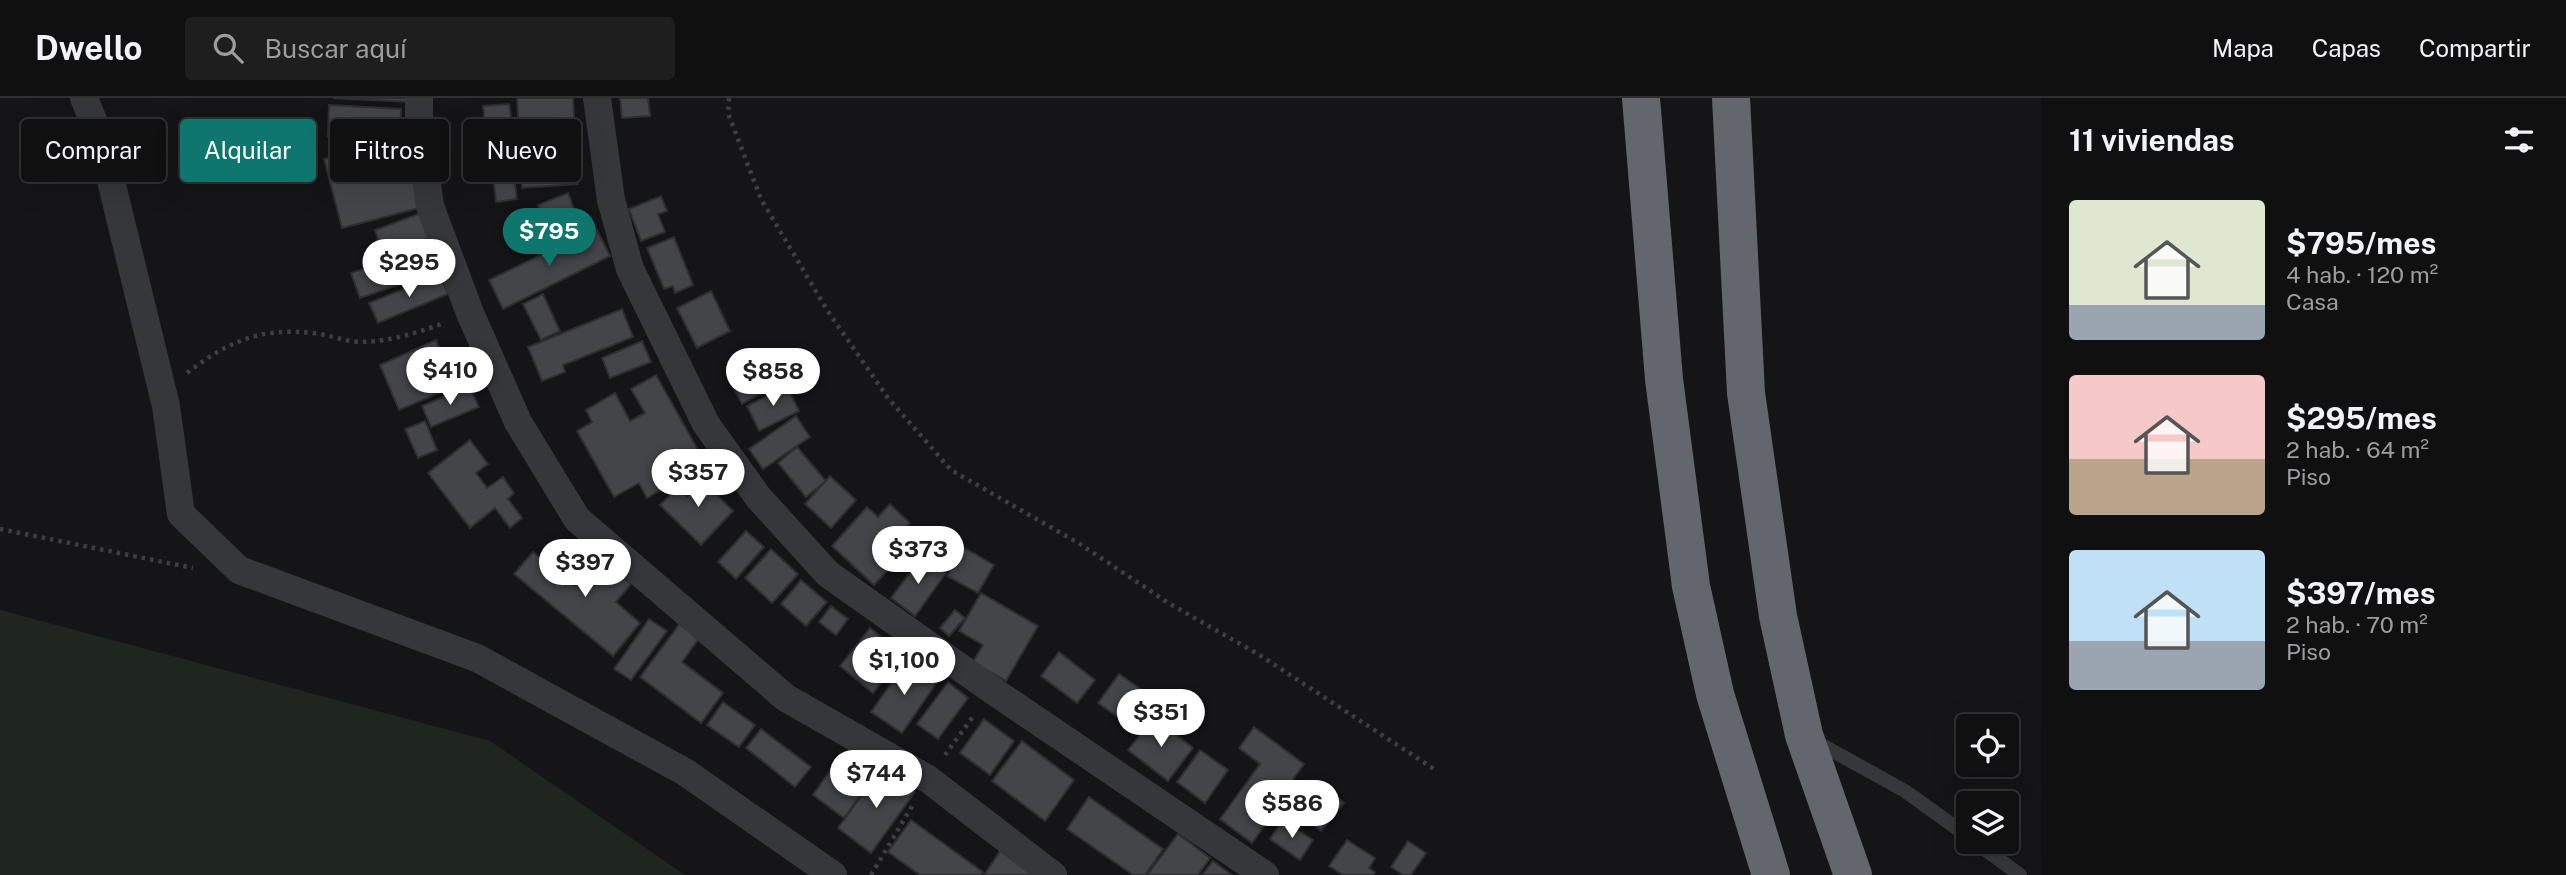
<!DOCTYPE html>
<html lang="es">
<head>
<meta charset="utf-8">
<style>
	body { margin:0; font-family:"Public Sans",sans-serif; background:#1e1e1f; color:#f1f3f6; height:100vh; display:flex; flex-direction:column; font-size:26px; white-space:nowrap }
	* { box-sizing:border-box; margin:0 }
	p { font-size:23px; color:#9c9d9f }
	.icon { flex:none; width:38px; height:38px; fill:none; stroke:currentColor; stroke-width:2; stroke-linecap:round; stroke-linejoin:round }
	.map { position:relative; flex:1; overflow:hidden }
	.side { display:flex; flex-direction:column; background:#101011; width:525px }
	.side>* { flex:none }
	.banner { position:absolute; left:21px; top:21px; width:665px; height:63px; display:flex; gap:14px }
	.tools { position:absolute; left:1956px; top:616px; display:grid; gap:14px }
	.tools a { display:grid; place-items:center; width:63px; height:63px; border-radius:7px; background:#101011; box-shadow:0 7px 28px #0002,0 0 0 2px #303031; font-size:35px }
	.price { position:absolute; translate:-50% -60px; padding:0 16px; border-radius:24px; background:#fff; color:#222; font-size:23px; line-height:46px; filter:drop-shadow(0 2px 4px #0008) }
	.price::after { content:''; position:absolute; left:50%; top:42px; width:21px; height:16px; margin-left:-10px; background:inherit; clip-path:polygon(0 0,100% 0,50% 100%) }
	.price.current { background:#0f766e; color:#fff }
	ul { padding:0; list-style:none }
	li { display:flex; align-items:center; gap:21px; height:175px; padding:0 28px }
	li span { display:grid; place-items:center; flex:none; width:196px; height:140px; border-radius:7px; color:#555 }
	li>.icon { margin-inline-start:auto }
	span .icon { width:84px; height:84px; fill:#fffc; stroke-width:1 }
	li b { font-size:30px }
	h2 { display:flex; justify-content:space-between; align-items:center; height:84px; padding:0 28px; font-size:30px }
	.pill { padding:0 24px; border-radius:7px; background:#101011; box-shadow:0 7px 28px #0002,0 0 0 2px #303031; font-size:24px; line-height:63px }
	.pill.current { background:#0f766e; color:#fff }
	header { display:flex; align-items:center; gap:42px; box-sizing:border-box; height:98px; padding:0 35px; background:#101011; border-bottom:2px solid #303031 }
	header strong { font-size:33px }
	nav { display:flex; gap:38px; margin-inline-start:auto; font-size:24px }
	.search { width:490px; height:63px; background:#1e1e1f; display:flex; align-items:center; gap:18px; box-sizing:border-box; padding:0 24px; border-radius:7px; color:#9c9d9f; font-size:26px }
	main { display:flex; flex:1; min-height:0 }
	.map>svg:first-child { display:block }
	.green { fill:#1f2620 }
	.building { fill:#444549; stroke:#2f2f32; stroke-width:2 }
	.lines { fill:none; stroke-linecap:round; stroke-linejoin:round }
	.path { stroke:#3c3e42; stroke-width:4.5; stroke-dasharray:3.5 5; stroke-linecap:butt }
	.lane { stroke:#36373b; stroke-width:14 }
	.street { stroke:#36373b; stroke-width:28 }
	.highway { stroke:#63666c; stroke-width:38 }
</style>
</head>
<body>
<header>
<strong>Dwello</strong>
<div class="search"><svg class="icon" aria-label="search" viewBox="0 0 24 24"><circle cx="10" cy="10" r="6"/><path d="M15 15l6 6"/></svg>Buscar aquí</div>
<nav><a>Mapa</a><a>Capas</a><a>Compartir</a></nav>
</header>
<main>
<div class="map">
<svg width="2041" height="777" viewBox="0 0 2041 777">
	<rect width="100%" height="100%" fill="#151517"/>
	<!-- green -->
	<polygon class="green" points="0,512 490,643 685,777 0,777"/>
	<!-- building -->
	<g class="building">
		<polygon points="333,0 411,0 411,4"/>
		<polygon points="517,0 573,0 578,86 522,90"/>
		<polygon points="620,0 648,0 650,18 622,20"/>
		<polygon points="509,6 520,77 514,77 517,101 496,104 493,79 475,82 470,27 485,26 483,8"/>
		<polygon points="329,7 401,11 400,42 328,38"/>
		<polygon points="368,49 374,71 410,62 423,109 342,130 324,61"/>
		<polygon points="568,95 580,126 551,138 538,107"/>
		<polygon points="661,98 667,113 658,116 665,134 641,143 629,111"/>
		<polygon points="424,114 432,139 383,156 375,132"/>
		<polygon points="596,130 610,158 503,211 489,182"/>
		<polygon points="674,139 693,187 675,195 673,188 664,191 647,150"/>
		<polygon points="425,150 434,175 360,200 351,175"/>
		<polygon points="440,176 448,196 378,225 369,205"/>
		<polygon points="711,193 730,233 697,250 677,210"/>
		<polygon points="543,196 560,233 541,242 523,206"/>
		<polygon points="622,211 633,239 563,267 565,274 542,283 528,249"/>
		<polygon points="436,242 456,288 399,312 380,267"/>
		<polygon points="642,243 651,264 610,280 602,260"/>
		<polygon points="769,260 782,284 742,306 729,282"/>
		<polygon points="656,277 702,359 674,375 678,382 647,400 639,385 614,399 577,333 592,324 586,312 615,295 630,323 645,315 631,291"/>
		<polygon points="469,288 479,309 431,329 422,308"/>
		<polygon points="787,288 799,313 759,333 747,308"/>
		<polygon points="796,318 810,339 763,371 749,351"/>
		<polygon points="425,323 437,352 418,360 405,331"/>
		<polygon points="470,342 488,366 476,375 487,390 503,379 514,395 508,401 522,420 510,430 495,410 470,430 428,375"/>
		<polygon points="797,349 826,383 806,399 778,365"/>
		<polygon points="708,376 721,389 716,396 733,413 701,447 660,407 678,389 687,398"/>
		<polygon points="830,378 856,402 831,430 805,406"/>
		<polygon points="890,406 910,425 893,444 905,454 874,487 832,448 867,409 878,419"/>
		<polygon points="746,433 764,449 736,481 718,464"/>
		<polygon points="963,449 994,467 978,495 947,478"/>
		<polygon points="771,451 798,476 772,505 745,480"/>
		<polygon points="533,454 575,487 598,458 631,486 616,504 640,525 613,558 514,476"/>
		<polygon points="922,458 946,475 915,518 891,500"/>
		<polygon points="801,482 827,504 806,528 781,506"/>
		<polygon points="981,495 1038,528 1006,583 973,564 983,547 959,533"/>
		<polygon points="831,508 848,521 836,537 819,524"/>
		<polygon points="955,512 965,520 949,538 940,530"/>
		<polygon points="649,521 667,533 631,582 614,571"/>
		<polygon points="681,524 700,539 682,564 723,595 701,625 640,579"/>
		<polygon points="870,530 903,557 873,595 840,568"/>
		<polygon points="1059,554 1095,582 1077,605 1041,578"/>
		<polygon points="907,563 937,584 902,635 871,614"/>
		<polygon points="1119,576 1149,597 1128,626 1098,605"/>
		<polygon points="948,584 968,600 938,641 917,626"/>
		<polygon points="723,604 755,627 739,649 707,627"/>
		<polygon points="1154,619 1193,650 1168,683 1128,652"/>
		<polygon points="984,621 1014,643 990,677 960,655"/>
		<polygon points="1254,629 1304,666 1278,703 1268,696 1262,703 1275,713 1252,745 1220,721 1260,666 1239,650"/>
		<polygon points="761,631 811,669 795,689 746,650"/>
		<polygon points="1022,643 1074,682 1045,723 992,683"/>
		<polygon points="1200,652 1228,672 1205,705 1177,684"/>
		<polygon points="836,664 868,687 844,720 813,697"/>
		<polygon points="882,669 915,694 871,755 838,730"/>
		<polygon points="1318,683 1344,705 1321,733 1295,711"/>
		<polygon points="1089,699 1163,751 1145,777 1133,777 1067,731"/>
		<polygon points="911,722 983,774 981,777 920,777 888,754"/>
		<polygon points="1283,722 1313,742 1300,762 1270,741"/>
		<polygon points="1178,736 1210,760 1198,777 1147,777"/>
		<polygon points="1347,742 1375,760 1369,770 1375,774 1373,777 1343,777 1329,768"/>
		<polygon points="1408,743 1426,755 1411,777 1403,777 1391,769"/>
		<polygon points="1001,752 1037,777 984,777"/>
		<polygon points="1213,763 1232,777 1202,777"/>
	</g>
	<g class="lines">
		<!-- path -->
		<g class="path">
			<polyline points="729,0 728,15 761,101 827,212 888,300 951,372 1080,446 1170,506 1258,556 1437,673"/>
			<path d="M187,275C227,244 261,229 312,235C327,236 343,243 359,244C388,244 417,235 444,225"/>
			<polyline points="0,431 193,470"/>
			<polyline points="945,657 975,616"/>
			<polyline points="871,777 914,705"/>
		</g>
		<!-- lane -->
		<g class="lane">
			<polyline points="1813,642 1905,693 1969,739"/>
			<polyline points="1975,744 2020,777"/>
		</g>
		<!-- street -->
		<g class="street">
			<polyline points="84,0 101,42 166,308 181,416 239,472 477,560 685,674 833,777"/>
			<polyline points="419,0 419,28 430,108 470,215 518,324 577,421 786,600 928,681 1053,777"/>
			<polyline points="597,0 611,102 630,171 706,326 758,399 828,476 992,592 1265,777"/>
		</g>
		<!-- highway -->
		<g class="highway">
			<polyline points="1641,0 1664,281 1691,488 1715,596 1771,777"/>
			<polyline points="1731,0 1746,295 1778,518 1804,637 1853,777"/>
		</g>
	</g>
</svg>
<div class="tools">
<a><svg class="icon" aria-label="locate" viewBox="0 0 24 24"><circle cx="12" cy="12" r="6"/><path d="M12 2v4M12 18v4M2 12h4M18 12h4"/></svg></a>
<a><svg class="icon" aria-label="layers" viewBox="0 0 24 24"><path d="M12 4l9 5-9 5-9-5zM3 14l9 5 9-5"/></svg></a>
</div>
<b class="price current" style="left:549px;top:170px">$795</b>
<b class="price" style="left:409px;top:201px">$295</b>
<b class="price" style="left:450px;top:309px">$410</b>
<b class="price" style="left:773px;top:310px">$858</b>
<b class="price" style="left:698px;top:411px">$357</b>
<b class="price" style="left:918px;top:488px">$373</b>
<b class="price" style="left:585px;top:501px">$397</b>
<b class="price" style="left:904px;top:599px">$1,100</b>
<b class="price" style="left:1161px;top:651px">$351</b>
<b class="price" style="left:876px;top:712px">$744</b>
<b class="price" style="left:1292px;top:742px">$586</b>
<div class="banner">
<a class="pill">Comprar</a>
<a class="pill current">Alquilar</a>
<a class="pill">Filtros</a>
<a class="pill">Nuevo</a>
</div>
</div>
<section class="side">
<h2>11 viviendas<svg class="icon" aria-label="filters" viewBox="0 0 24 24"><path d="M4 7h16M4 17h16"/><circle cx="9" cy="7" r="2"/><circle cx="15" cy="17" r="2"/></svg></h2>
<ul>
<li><span style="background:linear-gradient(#dfe7d0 75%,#9aa5b1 0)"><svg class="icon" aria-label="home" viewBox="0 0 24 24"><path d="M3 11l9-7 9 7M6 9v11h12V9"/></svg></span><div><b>$795/mes</b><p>4 hab. · 120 m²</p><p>Casa</p></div></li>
<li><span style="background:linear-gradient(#f6c9c9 60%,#b9a48a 0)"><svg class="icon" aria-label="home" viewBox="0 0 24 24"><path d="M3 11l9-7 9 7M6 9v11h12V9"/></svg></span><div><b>$295/mes</b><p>2 hab. · 64 m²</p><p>Piso</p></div></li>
<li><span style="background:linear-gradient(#bfe0f5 65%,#9aa5b1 0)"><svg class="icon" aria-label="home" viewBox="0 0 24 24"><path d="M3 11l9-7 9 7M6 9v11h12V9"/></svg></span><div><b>$397/mes</b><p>2 hab. · 70 m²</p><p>Piso</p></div></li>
</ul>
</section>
</main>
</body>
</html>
